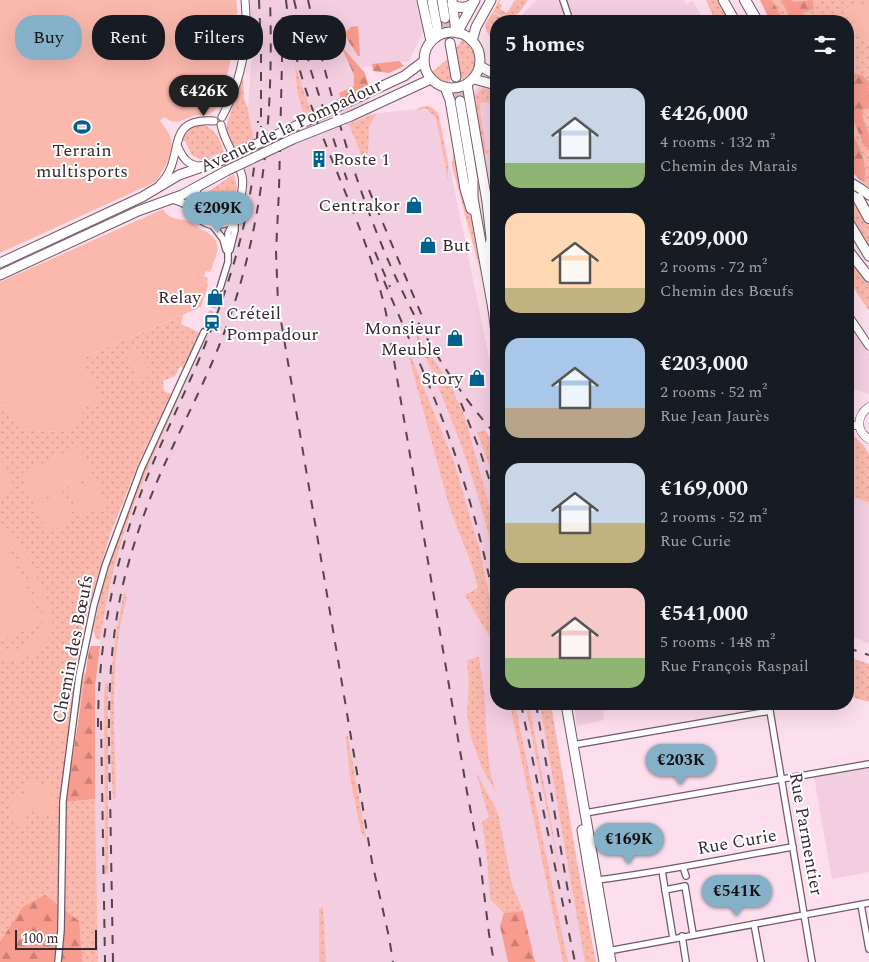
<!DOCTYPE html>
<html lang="en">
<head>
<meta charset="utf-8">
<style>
	body { margin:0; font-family:Spectral,serif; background:#242831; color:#f1f3f6; height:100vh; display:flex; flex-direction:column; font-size:19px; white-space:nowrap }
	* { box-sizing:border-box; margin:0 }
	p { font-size:16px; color:#9ea1a6 }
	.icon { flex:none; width:28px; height:28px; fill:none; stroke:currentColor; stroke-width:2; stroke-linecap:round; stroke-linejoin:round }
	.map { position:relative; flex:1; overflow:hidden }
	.panel { position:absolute; left:490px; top:15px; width:364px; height:695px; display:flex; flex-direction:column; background:#171b24; border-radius:20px; box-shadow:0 5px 20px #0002 }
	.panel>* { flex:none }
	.top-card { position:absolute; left:15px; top:15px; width:400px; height:45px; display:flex; gap:10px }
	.scale { position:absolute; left:15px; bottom:12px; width:82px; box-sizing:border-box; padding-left:5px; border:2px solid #362a30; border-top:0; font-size:14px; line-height:18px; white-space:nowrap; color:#362a30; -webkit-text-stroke:4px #fff; paint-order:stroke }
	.price { position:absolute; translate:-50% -42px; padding:0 11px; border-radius:18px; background:#85b1c8; color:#111; font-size:16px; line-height:32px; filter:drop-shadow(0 1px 2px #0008) }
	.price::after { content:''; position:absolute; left:50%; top:30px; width:15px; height:11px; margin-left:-8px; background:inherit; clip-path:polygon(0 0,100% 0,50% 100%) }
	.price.active { background:#222; color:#fff }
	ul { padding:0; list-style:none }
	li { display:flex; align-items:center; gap:15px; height:125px; padding:0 15px }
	li span { display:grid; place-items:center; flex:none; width:140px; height:100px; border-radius:15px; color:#555 }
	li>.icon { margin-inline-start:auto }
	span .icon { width:60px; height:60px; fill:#fffc; stroke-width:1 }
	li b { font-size:21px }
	h2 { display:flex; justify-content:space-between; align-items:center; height:60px; padding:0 15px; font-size:21px }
	.tag { padding:0 18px; border-radius:20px; background:#171b24; box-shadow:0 5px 20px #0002; font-size:18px; line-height:45px }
	.tag.active { background:#85b1c8; color:#111 }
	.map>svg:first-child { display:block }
	.built { fill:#f3cde0 }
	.grass { fill:url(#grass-dots) }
	.forest { fill:url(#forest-firs) }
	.pitch { fill:#fbb8ad }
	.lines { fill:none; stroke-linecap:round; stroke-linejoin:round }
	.minor-tunnel { stroke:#d5bac7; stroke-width:5.5; stroke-dasharray:5.5 3; stroke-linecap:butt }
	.trunk-tunnel { stroke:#d5bac7; stroke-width:9; stroke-dasharray:9 4.5; stroke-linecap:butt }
	.minor-casing { stroke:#735967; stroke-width:8 }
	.tertiary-casing { stroke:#735967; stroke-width:9 }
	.secondary-casing { stroke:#735967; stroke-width:9 }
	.primary-casing { stroke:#735967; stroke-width:11 }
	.trunk-casing { stroke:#735967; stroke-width:11 }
	.motorway-casing { stroke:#735967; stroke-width:12 }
	.minor { stroke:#fff; stroke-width:5.5 }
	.tertiary { stroke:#fff; stroke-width:7 }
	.secondary { stroke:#fff; stroke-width:8 }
	.primary { stroke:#fff; stroke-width:9 }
	.trunk { stroke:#fff; stroke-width:9 }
	.motorway { stroke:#fff; stroke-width:10 }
	.rail { stroke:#54454c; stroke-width:2; stroke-dasharray:9 9; stroke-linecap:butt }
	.primary-bridge-casing { stroke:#735967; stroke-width:11; stroke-linecap:butt }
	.trunk-bridge-casing { stroke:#735967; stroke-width:11; stroke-linecap:butt }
	.primary-bridge { stroke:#fff; stroke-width:9 }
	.trunk-bridge { stroke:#fff; stroke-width:9 }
	.labels { text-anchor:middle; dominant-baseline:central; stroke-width:4; stroke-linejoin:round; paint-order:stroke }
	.street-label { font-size:18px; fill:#362a30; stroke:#fff }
	.poi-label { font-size:18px; fill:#362a30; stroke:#fff; text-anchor:end }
</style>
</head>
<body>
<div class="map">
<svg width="869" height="962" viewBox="0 0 869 962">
	<defs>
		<pattern id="grass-dots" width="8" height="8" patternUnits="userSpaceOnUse" patternTransform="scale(1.25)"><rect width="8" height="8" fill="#fbb8ad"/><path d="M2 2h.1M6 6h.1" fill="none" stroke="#d89e95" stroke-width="1.8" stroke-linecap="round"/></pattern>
		<pattern id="forest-firs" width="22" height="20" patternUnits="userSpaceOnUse" patternTransform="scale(1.25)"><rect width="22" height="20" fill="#f79c8e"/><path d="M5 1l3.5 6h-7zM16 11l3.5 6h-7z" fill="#c97f74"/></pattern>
	</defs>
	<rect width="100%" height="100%" fill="#fddeed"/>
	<!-- built -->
	<g class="built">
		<polygon points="250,0 416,0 423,32 409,61 360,68 372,114 418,109 439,115 496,391 496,426 477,432 496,484 496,704 551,704 594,962 98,962 94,762 95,687 103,619 114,568 135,504 152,457 196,360 213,318 236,245 247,190 247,177 244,169 254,142 248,109 253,38"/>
		<polygon points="536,0 684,0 686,4 693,1 704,21 516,21"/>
		<polygon points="486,84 496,87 496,217 473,92 480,86"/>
		<polygon points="848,322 869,354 869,394 848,387"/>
		<polygon points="848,432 849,432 869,456 869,644 848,634"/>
		<polygon points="574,704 602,704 604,720 577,726"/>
		<polygon points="869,768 869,872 832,879 814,777"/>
	</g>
	<!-- grass -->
	<g class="grass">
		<path d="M499,0H501L499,3L502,5L500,9L507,13L515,0H528C522,9 517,19 505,18L508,20L507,21H496V44L495,45L486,30L485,25L492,13L504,18L493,12Z"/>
		<polygon points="706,0 718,0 730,21 715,21"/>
		<polygon points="772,0 869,0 869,188 864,183 848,150 848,21 783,21"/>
		<path d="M463,39C480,48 481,72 463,82L462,78L450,80V84C442,82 437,79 432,72L449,58L460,75L456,48Z"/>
		<path d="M295,65L312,115L306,118C297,101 297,84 295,65Z"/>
		<polygon points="243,78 244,98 248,109 254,142 234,148 227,130 227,123"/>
		<polygon points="484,88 496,92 496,103 481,102 480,110 486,150 490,150 488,154 484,153 475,96 481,89"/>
		<polygon points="426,106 433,108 438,113 448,164 448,179 436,118 426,109 418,110 418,108"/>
		<polygon points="377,113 369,126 368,155 373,155 366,167 349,124"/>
		<path d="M202,124C217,131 219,137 224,152L202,160L192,155L185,141L182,142C183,130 192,126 202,124Z"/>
		<polygon points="454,143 463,189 473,224 481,274 452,166"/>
		<polygon points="234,174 237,188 233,208 229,216 223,219 213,221 206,218 198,210 197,199"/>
		<polygon points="848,186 869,223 869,246 848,210"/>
		<polygon points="848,256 869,281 869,311 848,279"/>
		<polygon points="183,315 181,324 200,333 184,368 180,366 175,376 163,381 164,391 171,394 139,462 110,535 84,624 76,657 86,676 76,727 67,802 95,799 98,962 0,962 0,398 14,423 23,429 56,432 69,428 77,421 85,408 82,358"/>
		<path d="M411,324L450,385L465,417L494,523L496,537V566C478,481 447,404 411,324Z"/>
		<path d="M404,339L454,462L480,551L496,629V648L465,595L478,588C472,559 457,531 448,502Z"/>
		<path d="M190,373C161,436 132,501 114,568C108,592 104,616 100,640L96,638L93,630L107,567L146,462Z"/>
		<polygon points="485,430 496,447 496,484 477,432"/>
		<polygon points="849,431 864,446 869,455 869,503 848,494 848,432"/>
		<path d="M124,592L127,597C108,662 115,732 116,799L113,798C110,747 108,693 115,641C117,625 121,609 124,592Z"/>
		<path d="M479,657C481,672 484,688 485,703C487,734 486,764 496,793L482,768L471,737L467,713L469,684L467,660Z"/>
		<polygon points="848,657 869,664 869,702 848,696"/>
		<polygon points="108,683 108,873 105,874 104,699 105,684"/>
		<polygon points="510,704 515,704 568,962 563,962"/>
		<polygon points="525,704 529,704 561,877"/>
		<polygon points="540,704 551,704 577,863 596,962 585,962"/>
		<polygon points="346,736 348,736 366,838 361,832 350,777"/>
		<polygon points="476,772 498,813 512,885 523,911 504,913 490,899 487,857 482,822 489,817"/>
		<polygon points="323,907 326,962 319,962 319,909"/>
	</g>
	<!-- forest -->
	<g class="forest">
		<polygon points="760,0 772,0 784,21 770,21"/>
		<polygon points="781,0 792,0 793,2 812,0 814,9 803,13 807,21 792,21"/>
		<polygon points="358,26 360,56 358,56 344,34 351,27"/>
		<polygon points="341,46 365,73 369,88 341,101 339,93 354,86 354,75"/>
		<polygon points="399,61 404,66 389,73 373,71 372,64"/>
		<polygon points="848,72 862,75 869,82 869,106 862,111 863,119 869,135 869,151 864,145 848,107"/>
		<path d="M848,127C858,143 869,164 864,183C841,166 847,153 848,127Z"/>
		<polygon points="91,646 100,646 95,687 95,799 66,802 89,650"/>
		<polygon points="45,895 79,921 82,962 0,962 0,942 23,907"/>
		<polygon points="523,911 535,962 508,962 500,926 504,913"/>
	</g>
	<!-- pitch -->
	<g class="pitch">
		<path d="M0,0H236C237,6 238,13 237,20C237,34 223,106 212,113C206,116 199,114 193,116C181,120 176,126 164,117L160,121C163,125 167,130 169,134C177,151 164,170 155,182L0,253Z"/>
		<polygon points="860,4 869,5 869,41 864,38 841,9"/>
		<path d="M163,209C168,220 180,218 190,222C194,224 198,228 203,230C225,241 217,254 210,272L206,271L204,276L208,278L207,282L208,285L201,307L82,358L101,401L85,408L77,421L69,428L57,432L23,429L14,423L0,398V282Z"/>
		<polygon points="140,348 151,376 138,381 126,354"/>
		<polygon points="80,446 93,476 33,503 20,474"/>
		<polygon points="0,455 16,491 0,498"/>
		<polygon points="94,478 107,505 80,518 68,491"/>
		<polygon points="62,492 75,520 47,533 35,505"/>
		<path d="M0,524C22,535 27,555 36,576C42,588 50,602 52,615C57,646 27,664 0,660V651C26,656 47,636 42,610C34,591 17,543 0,534Z"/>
		<polygon points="4,538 42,622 0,641 0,540"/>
		<polygon points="37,780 38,785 52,784 54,813 40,814 39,809 26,810 27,824 13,825 11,797 25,796 24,781"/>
	</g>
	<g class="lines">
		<!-- minor-tunnel -->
		<polyline class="minor-tunnel" points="204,332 220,288"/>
		<!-- trunk-tunnel -->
		<g class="trunk-tunnel">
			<polyline points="445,18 450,43"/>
			<polyline points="456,77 460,101"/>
		</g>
		<!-- minor casing -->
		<g class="minor-casing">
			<g id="minor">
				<polyline points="563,0 570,21"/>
				<polyline points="213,226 223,239 226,250"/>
				<polyline points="230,250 235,230 235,220"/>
				<polyline points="220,288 228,262 228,233 235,219"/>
				<polyline points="573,745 770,711 812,962"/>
				<polyline points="585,813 869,764"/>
				<polyline points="683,867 686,876"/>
				<polyline points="662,871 673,938"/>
				<path d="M597,880C663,872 727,858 793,847"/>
				<polyline points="665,890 685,886 693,934"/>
				<polyline points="861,905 869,949"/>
				<polyline points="754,924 761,962"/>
				<polyline points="682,936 686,962"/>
				<polyline points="608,951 869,903"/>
				<polyline points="58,962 61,930 63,801 79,676 94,605 105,566 141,469 204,332"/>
			</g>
		</g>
		<!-- tertiary casing -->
		<g class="tertiary-casing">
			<g id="tertiary">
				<path d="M222,117C242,80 249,41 245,0"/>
				<path d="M177,145C182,157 188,167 203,166"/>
				<path d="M160,184C187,158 162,117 214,121"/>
				<path d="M172,199C178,201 185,203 190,207C193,210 195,214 198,217C209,229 222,226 235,219C238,208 245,187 242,176C238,159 225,144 221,125"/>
				<polyline points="191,208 198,186"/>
				<polyline points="848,315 869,346"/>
				<polyline points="848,426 859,425"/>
			</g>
		</g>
		<!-- secondary casing -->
		<g class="secondary-casing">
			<path id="secondary" d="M869,407C856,416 856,431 869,439"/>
		</g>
		<!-- primary casing -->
		<g class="primary-casing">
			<g id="primary">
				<polyline points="422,0 431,41"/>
				<path d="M452,4C459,9 466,8 472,4"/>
				<circle cx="452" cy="60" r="28"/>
				<polyline points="457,33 475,0"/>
				<polyline points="472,41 476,27 491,0"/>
				<polyline points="480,66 496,75"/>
				<polyline points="474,79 496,85"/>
				<polyline points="348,102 404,76 424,61"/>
				<polyline points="351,116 431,79"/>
				<polyline points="0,263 142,197 179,175 222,160"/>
				<polyline points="0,275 138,211 182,195 226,171"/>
				<polyline points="493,309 496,333"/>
				<polyline points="566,704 611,962"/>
				<polyline points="582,830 604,962"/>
			</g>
		</g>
		<!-- trunk casing -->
		<g class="trunk-casing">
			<g id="trunk">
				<polyline points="432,0 437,27 436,37"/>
				<polyline points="442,0 445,18"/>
				<polyline points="452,0 456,32"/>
				<polyline points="723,0 735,21"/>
				<polyline points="450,43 456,77"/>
				<polyline points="467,84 487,202 491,238 490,251"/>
				<polyline points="445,87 450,100 465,189 471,209"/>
				<polyline points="460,101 473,180 473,198 493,309"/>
				<polyline points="861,189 869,195"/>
				<polyline points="848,221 869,256"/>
				<polyline points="489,245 496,285"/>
				<polyline points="848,250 869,277"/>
			</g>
		</g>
		<!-- motorway casing -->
		<g class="motorway-casing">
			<g id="motorway">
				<polyline points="745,0 757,21"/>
				<polyline points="848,180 869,218"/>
			</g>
		</g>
		<!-- minor -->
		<use href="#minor" class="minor"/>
		<!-- tertiary -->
		<use href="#tertiary" class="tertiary"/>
		<!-- secondary -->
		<use href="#secondary" class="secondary"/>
		<!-- primary -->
		<use href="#primary" class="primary"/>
		<!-- trunk -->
		<use href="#trunk" class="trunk"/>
		<!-- motorway -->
		<use href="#motorway" class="motorway"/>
		<!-- rail -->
		<g class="rail">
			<polyline points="259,0 261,48 261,127"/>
			<path d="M286,0C297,111 362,205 386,313L467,792L480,860L489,934L494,962"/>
			<polyline points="294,0 311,71 347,180"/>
			<path d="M308,0C342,150 392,319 496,435"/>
			<polyline points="283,17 279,190 276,252 278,303 372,862 389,937 393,962"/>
			<polyline points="369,190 422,316"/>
			<polyline points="375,252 390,287"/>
			<path d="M384,281C401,321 419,360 435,400C462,468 482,538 496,609"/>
			<polyline points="461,403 480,451 496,500"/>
			<polyline points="848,648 869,655"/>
			<polyline points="521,704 575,962"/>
			<polyline points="536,704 570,903"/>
			<polyline points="101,721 105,962"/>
			<path d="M98,727C98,655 110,583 133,515C151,462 176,413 198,362C232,281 254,208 258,121"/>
			<path d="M113,962C112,906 111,849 110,793C108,719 107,649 125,576C134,542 145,509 159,477C178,433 201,391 219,346C263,237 274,117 270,0"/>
		</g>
		<!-- primary-bridge casing -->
		<g class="primary-bridge-casing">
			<g id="primary-bridge">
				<polyline points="222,160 348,102"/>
				<polyline points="226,171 293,139 351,116"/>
			</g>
		</g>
		<!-- trunk-bridge casing -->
		<g class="trunk-bridge-casing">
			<polyline id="trunk-bridge" points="848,181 861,189"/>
		</g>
		<!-- primary-bridge -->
		<use href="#primary-bridge" class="primary-bridge"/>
		<!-- trunk-bridge -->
		<use href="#trunk-bridge" class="trunk-bridge"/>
	</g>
	<!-- icons -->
	<defs>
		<g id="stadium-bare" transform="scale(1.35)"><path d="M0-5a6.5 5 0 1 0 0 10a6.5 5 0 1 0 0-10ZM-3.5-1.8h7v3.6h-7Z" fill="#006190" stroke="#fff" stroke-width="2.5" paint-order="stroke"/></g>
		<g id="building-bare" transform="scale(1.35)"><path d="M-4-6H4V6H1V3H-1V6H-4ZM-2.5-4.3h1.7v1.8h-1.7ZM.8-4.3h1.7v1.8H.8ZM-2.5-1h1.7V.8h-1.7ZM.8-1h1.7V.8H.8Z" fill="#006190" stroke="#fff" stroke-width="2.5" paint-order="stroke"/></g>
		<g id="shop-bare" transform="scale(1.35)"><path d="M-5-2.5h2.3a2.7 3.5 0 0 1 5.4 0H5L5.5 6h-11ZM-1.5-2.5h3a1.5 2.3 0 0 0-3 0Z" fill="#006190" stroke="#fff" stroke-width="2.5" paint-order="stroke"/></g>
		<g id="station-bare" transform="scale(1.35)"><path d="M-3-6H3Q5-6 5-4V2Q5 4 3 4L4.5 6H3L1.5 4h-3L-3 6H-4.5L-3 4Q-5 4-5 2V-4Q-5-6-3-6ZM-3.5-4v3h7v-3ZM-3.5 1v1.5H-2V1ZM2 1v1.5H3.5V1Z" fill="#006190" stroke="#fff" stroke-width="2.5" paint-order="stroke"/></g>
	</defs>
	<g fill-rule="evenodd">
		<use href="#stadium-bare" x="82" y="127"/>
		<use href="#building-bare" x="319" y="159"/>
		<use href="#shop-bare" x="414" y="205"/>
		<use href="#shop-bare" x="428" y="245"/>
		<use href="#shop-bare" x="215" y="297"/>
		<use href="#station-bare" x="212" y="323"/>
		<use href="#shop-bare" x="455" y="338"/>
		<use href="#shop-bare" x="477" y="378"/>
	</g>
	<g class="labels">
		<!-- street labels -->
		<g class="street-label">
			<text transform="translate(291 126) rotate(-25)">Avenue de la Pompadour</text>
			<text transform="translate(73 649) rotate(-79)">Chemin des Bœufs</text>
			<text transform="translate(806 834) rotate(80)">Rue Parmentier</text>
			<text transform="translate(737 842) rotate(-10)">Rue Curie</text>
		</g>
		<!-- poi labels -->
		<g class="poi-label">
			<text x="82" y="150" text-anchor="middle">Terrain<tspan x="82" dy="21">multisports</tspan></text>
			<text x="333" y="159" text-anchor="start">Poste 1</text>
			<text x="400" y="205">Centrakor</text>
			<text x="442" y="245" text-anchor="start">But</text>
			<text x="201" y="297">Relay</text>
			<text x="226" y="313" text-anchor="start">Créteil<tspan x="226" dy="21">Pompadour</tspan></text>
			<text x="441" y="328">Monsieur<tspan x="441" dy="21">Meuble</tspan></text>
			<text x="463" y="378">Story</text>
		</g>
	</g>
</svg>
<div class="scale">100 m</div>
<b class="price active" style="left:204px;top:117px">€426K</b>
<b class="price" style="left:218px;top:234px">€209K</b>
<b class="price" style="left:681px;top:786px">€203K</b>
<b class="price" style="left:629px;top:865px">€169K</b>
<b class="price" style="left:737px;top:917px">€541K</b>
<div class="top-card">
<a class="tag active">Buy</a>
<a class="tag">Rent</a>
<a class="tag">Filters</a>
<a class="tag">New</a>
</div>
<section class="panel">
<h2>5 homes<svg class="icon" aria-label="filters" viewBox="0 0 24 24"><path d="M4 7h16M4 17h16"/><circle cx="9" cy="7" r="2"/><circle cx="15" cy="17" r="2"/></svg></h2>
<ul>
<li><span style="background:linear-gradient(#c9d6e8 75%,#8fb573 0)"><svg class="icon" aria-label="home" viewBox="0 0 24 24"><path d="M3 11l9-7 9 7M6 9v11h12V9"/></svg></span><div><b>€426,000</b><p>4 rooms · 132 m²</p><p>Chemin des Marais</p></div></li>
<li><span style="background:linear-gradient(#ffd9b3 75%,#c2b280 0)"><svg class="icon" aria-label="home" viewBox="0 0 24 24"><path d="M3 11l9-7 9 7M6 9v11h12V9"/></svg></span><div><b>€209,000</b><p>2 rooms · 72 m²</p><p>Chemin des Bœufs</p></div></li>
<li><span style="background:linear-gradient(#a9c7e8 70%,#b9a48a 0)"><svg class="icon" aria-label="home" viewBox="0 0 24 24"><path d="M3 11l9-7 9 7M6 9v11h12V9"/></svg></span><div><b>€203,000</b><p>2 rooms · 52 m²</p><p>Rue Jean Jaurès</p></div></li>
<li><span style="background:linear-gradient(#c9d6e8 60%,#c2b280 0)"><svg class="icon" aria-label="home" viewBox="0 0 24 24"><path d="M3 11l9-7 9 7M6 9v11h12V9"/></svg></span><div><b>€169,000</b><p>2 rooms · 52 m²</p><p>Rue Curie</p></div></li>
<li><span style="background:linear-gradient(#f6c9c9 70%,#8fb573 0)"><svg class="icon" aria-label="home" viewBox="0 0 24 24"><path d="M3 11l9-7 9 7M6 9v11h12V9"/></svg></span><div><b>€541,000</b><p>5 rooms · 148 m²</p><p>Rue François Raspail</p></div></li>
</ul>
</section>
</div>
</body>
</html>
